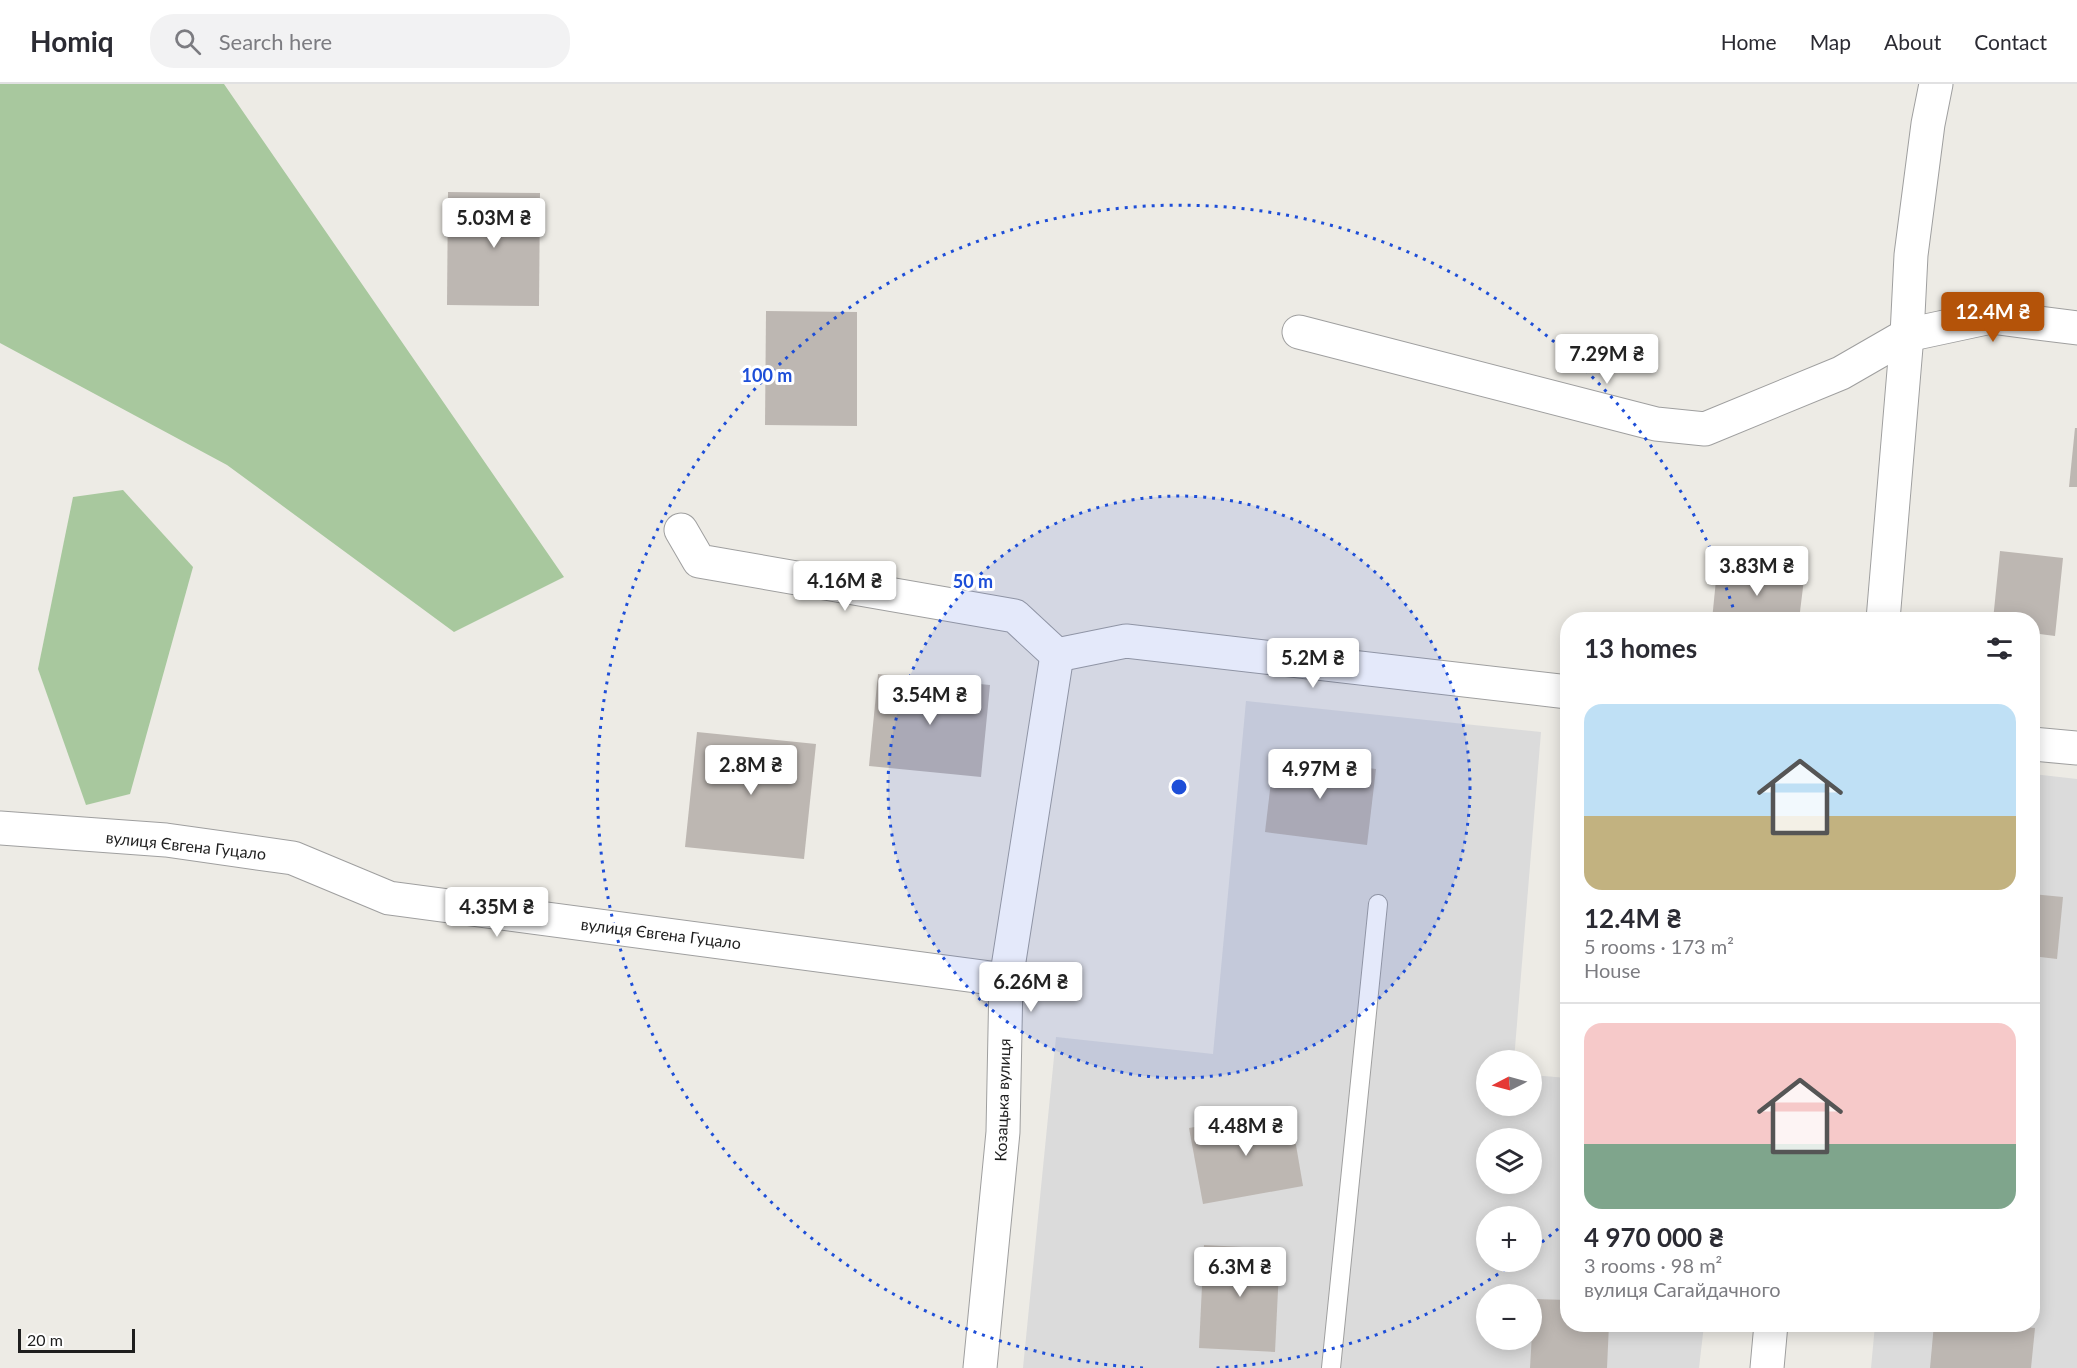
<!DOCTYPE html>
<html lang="en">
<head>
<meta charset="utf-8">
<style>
	body { margin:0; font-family:Lato,sans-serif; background:#f2f2f3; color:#2b2b33; height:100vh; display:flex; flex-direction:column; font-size:22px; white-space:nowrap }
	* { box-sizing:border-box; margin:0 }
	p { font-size:20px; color:#7c7c81 }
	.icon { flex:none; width:33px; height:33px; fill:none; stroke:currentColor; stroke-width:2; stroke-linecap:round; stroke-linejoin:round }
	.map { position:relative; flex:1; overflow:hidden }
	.details { position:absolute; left:1560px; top:528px; width:480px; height:720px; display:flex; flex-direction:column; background:#fff; border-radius:24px; box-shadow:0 3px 15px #0003 }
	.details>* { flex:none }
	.needle { width:39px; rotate:264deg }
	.buttons { position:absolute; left:1476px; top:966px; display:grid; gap:12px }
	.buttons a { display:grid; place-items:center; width:66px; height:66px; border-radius:50%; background:#fff; box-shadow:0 3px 15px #0003; font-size:30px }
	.scale { position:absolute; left:18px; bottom:15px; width:117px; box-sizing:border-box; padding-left:6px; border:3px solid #1e1e1e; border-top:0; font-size:16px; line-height:21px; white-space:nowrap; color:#1e1e1e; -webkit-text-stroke:4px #fff; paint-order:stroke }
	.price { position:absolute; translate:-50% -51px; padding:0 14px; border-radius:6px; background:#fff; color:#222; font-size:20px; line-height:39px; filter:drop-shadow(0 2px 3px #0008) }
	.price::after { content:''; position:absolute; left:50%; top:36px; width:18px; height:14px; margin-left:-9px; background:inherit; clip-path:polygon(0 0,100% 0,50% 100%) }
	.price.active { background:#b45309; color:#fff }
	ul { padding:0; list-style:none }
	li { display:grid; align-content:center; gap:12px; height:318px; padding:0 24px }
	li+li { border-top:2px solid #e1e1e2 }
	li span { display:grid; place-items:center; height:186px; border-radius:18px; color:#555 }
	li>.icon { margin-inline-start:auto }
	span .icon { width:108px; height:108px; fill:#fffc; stroke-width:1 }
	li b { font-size:26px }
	h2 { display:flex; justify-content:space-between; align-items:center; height:72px; padding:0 24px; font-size:26px }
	header { display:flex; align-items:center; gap:36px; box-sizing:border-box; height:84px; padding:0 30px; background:#fff; border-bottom:2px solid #e1e1e2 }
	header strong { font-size:28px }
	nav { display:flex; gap:33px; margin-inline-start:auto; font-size:21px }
	.search { width:420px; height:54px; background:#f2f2f3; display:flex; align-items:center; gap:15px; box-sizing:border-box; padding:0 21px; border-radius:24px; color:#7c7c81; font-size:22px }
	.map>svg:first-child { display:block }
	.residential { fill:#dbdbdb; fill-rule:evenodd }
	.forest { fill:#a8c89e }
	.building { fill:#bdb7b2 }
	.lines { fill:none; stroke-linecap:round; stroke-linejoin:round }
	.service-casing { stroke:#9f9f9f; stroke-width:20 }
	.minor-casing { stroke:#9f9f9f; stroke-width:35 }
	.service { stroke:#fff; stroke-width:18 }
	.minor { stroke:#fff; stroke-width:33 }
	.ring { fill:none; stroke:#1d4ed8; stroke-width:3; stroke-dasharray:3 6 }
	.labels { text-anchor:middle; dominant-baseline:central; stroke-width:6; stroke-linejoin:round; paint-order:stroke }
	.street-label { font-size:16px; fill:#1e1e1e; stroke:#fff }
	.centre { fill:#1d4ed8; stroke:#fff; stroke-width:3 }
	.ring-label { font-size:18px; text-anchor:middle; font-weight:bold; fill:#1d4ed8; stroke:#fff; stroke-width:6; stroke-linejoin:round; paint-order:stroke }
</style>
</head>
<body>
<header>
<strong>Homiq</strong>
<div class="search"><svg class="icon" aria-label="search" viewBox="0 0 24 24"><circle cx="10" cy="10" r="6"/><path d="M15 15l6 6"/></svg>Search here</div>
<nav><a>Home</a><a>Map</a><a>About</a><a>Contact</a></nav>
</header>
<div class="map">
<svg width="2077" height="1284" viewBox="0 0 2077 1284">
	<rect width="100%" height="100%" fill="#edebe5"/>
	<!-- residential -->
	<g class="residential">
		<path d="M1246,617L1541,648L1514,976H1486V1022H1532V991L1567,994L1568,1240L1704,1241L1699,1284H1023L1056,953L1213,970ZM1486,1054H1532V1100H1486ZM1486,1132H1532V1178H1486ZM1486,1210H1532V1256H1486Z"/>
		<polygon points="2033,690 2077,695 2077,1284 1871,1284 1875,1241 2032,1240"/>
	</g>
	<!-- forest -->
	<g class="forest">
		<polygon points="0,0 224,0 564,493 454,548 227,381 0,259"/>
		<polygon points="123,406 193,483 130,710 86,721 38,585 73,413"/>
	</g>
	<!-- building -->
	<g class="building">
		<polygon points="448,108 540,109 539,222 447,221"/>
		<polygon points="766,227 857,228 857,342 765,341"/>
		<polygon points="2075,344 2077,344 2077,403 2069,403"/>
		<polygon points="2000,467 2063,474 2055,552 2032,549 2032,536 1993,536"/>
		<polygon points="1717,486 1804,495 1799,536 1712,536"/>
		<polygon points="878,590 990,601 981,693 869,682"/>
		<polygon points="697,648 816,660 804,775 685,763"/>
		<polygon points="1274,672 1376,685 1367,761 1265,748"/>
		<polygon points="2032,810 2063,813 2057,875 2032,872"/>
		<polygon points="1290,1026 1303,1102 1203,1120 1189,1044"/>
		<polygon points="1204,1161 1280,1165 1275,1268 1199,1264"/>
		<polygon points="1534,1215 1568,1216 1568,1240 1609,1240 1607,1284 1530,1284"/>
		<polygon points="1934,1240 2001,1240 2035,1244 2031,1284 1930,1284"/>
	</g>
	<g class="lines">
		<!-- service casing -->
		<g class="service-casing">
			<polyline id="service" points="1331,1284 1378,820"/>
		</g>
		<!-- minor casing -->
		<g class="minor-casing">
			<g id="minor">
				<polyline points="1299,248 1656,340 1705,345 1841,289 1907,251 1991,233 2077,244"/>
				<polyline points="681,446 699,477 1015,532 1057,571"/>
				<polyline points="1883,536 1907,251 1911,171 1928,40 1936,0"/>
				<polyline points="1057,571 1126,557 1568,608"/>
				<polyline points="2032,660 2077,664"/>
				<polyline points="0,744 166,756 293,774 389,814 1006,896"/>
				<polyline points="980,1284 1003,1048 1006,896 1057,571"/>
				<polyline points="1767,1284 1771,1240"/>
			</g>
		</g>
		<!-- service -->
		<use href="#service" class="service"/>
		<!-- minor -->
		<use href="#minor" class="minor"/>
	</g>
	<!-- distance rings -->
	<circle cx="1179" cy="703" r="291" fill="#1d4ed8" fill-opacity=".12"/>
	<g class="ring">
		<circle cx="1179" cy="703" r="291"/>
		<path d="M1565 1139A582 582 0 0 1 1533 1165M1513 1180A582 582 0 0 1 1215 1284M1143 1284A582 582 0 1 1 1736 533"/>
	</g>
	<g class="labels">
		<!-- street labels -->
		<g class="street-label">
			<text transform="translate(186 761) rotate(6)">вулиця Євгена Гуцало</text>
			<text transform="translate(661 849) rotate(7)">вулиця Євгена Гуцало</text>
			<text transform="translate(1002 1016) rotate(-88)">Козацька вулиця</text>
		</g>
	</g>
	<circle cx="1179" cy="703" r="9" class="centre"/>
	<g class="ring-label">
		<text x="767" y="298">100 m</text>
		<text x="973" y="504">50 m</text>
	</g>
</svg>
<div class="buttons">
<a><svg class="needle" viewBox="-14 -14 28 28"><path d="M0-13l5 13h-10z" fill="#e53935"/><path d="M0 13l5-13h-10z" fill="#7c7c81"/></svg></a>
<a><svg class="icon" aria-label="layers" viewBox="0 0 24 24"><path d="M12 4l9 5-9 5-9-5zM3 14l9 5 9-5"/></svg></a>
<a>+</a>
<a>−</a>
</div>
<div class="scale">20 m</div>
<b class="price" style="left:494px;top:165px">5.03M ₴</b>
<b class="price active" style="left:1993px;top:259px">12.4M ₴</b>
<b class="price" style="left:1607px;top:301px">7.29M ₴</b>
<b class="price" style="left:1757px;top:513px">3.83M ₴</b>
<b class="price" style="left:845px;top:528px">4.16M ₴</b>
<b class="price" style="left:1313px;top:605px">5.2M ₴</b>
<b class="price" style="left:930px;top:642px">3.54M ₴</b>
<b class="price" style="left:751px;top:712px">2.8M ₴</b>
<b class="price" style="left:1320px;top:716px">4.97M ₴</b>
<b class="price" style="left:497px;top:854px">4.35M ₴</b>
<b class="price" style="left:1031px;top:929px">6.26M ₴</b>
<b class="price" style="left:1246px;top:1073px">4.48M ₴</b>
<b class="price" style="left:1240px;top:1214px">6.3M ₴</b>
<section class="details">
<h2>13 homes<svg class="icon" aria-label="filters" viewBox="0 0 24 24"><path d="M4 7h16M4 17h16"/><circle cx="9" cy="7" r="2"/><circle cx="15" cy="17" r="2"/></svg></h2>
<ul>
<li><span style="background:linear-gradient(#bfe0f5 60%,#c2b280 0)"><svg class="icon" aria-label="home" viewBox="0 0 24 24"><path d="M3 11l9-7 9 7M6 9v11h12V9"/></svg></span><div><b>12.4M ₴</b><p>5 rooms · 173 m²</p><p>House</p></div></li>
<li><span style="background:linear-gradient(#f6c9c9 65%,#7fa58c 0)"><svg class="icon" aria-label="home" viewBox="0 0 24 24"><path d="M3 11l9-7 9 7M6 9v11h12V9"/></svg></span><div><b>4 970 000 ₴</b><p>3 rooms · 98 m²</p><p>вулиця Сагайдачного</p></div></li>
</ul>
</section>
</div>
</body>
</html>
